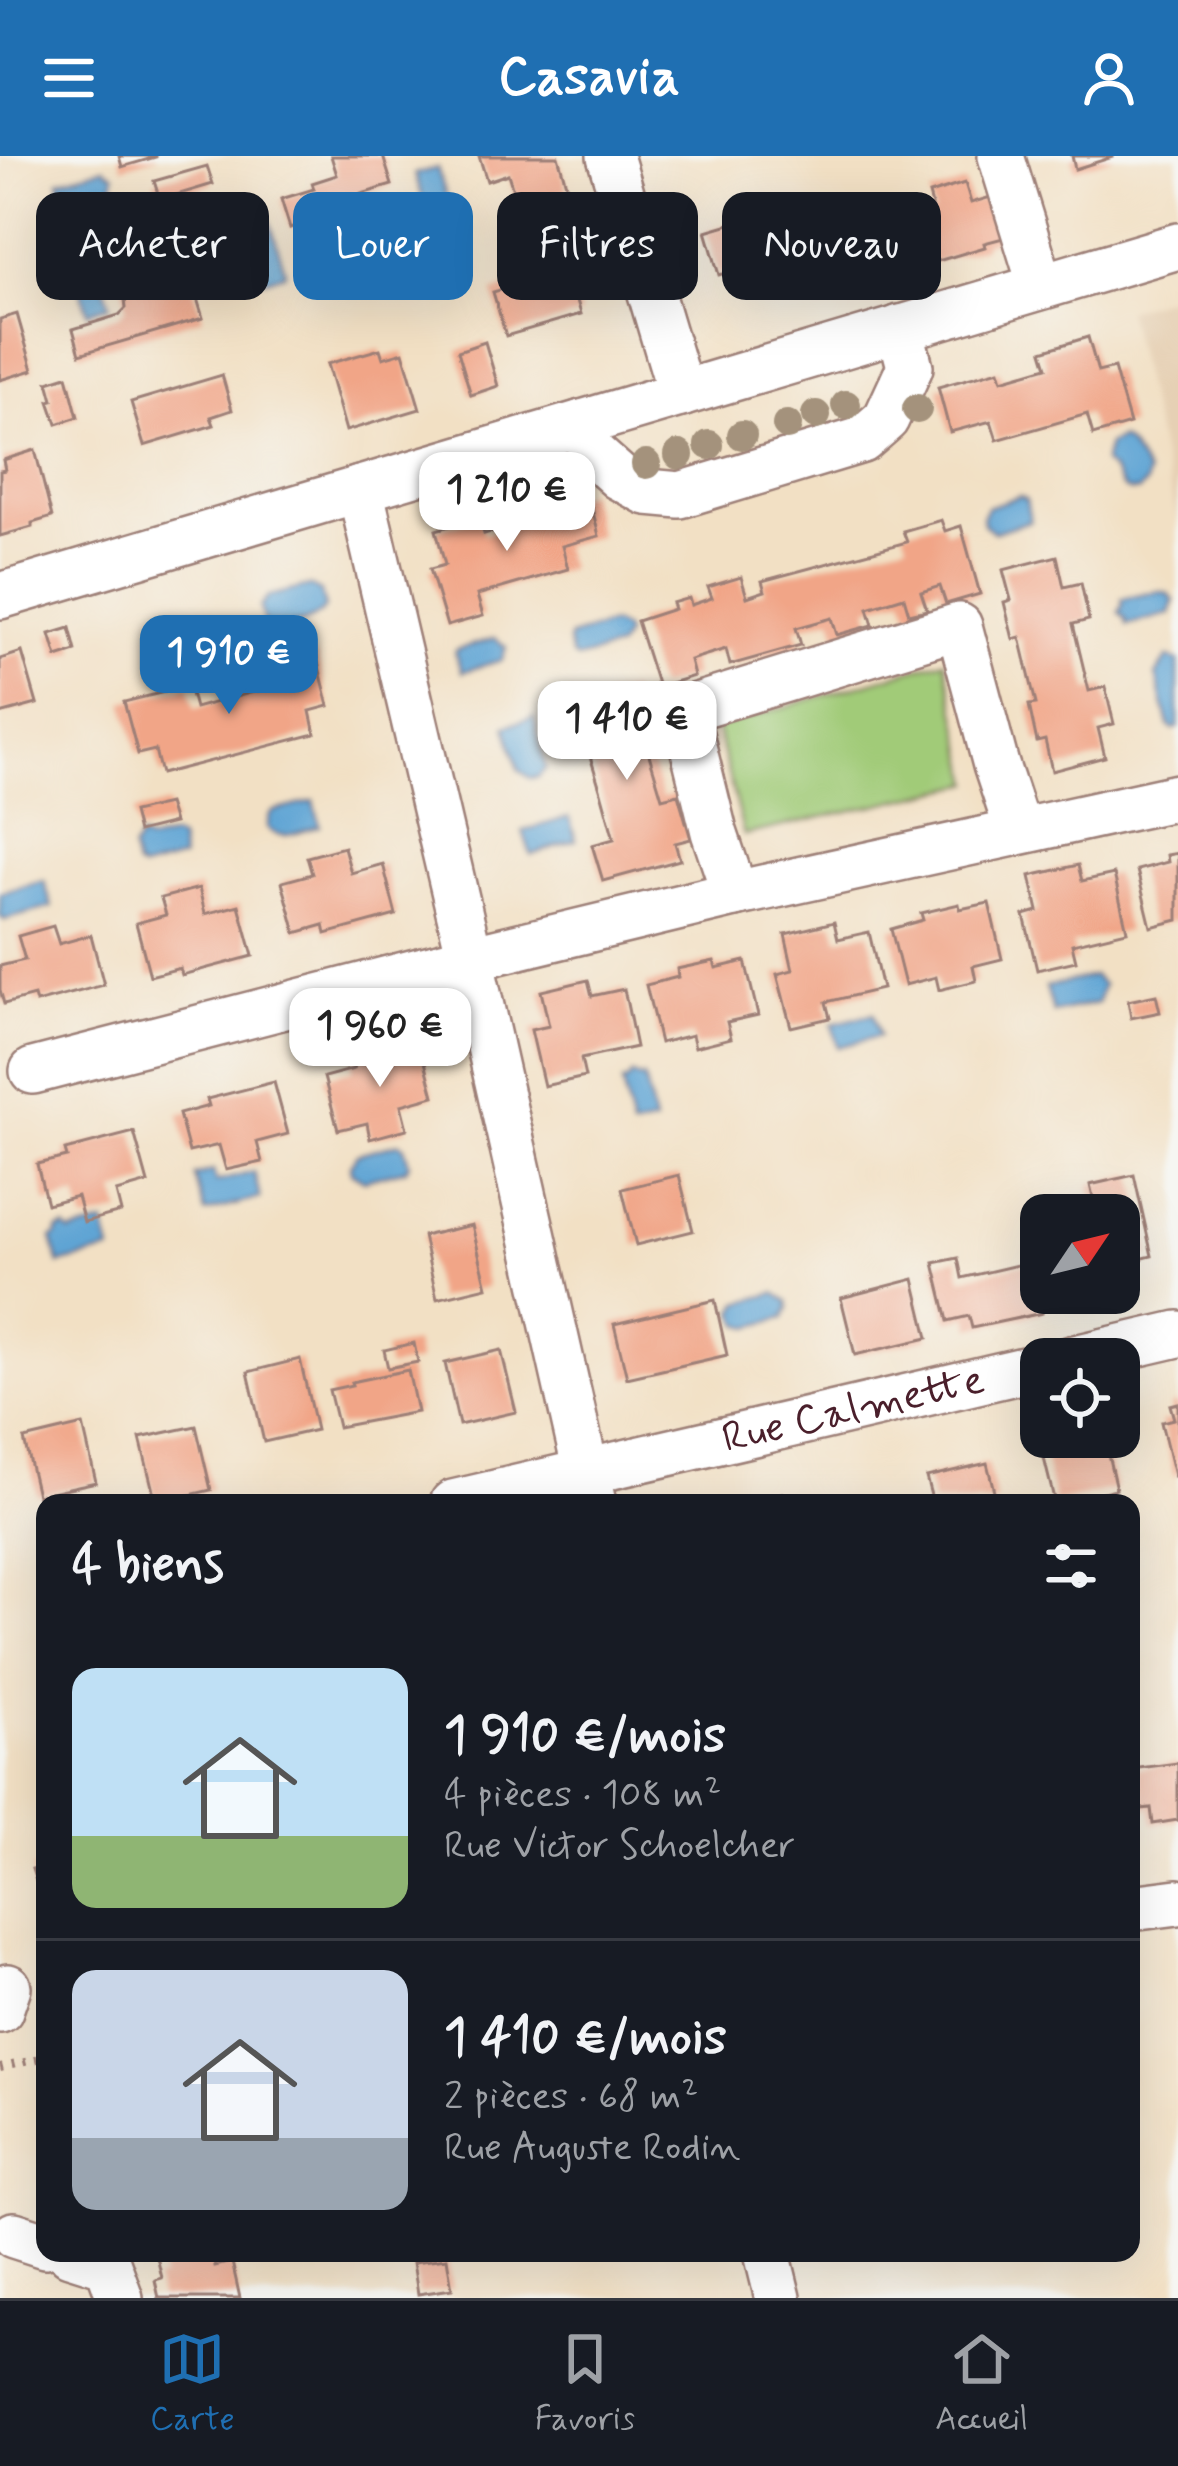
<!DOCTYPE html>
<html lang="fr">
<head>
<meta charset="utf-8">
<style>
	body { margin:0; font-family:Mynerve,sans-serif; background:#242831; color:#f1f3f6; height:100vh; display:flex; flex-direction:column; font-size:45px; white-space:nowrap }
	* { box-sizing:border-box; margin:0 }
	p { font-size:39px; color:#9ea1a6 }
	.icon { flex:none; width:66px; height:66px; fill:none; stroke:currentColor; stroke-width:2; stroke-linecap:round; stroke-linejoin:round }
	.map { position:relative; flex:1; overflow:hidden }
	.side { position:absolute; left:36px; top:1338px; width:1104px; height:768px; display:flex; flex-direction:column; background:#171b24; border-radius:24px; box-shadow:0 12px 48px #0002 }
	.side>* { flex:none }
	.guide { position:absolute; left:36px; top:36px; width:1107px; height:108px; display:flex; gap:24px }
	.needle { width:78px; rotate:55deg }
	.controls { position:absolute; left:1020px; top:1038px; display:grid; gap:24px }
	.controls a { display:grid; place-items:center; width:120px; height:120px; border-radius:24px; background:#171b24; box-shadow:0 12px 48px #0002; font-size:60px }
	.price { position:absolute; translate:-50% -102px; padding:0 27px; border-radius:24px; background:#fff; color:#222; font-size:39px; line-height:78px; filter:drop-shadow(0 3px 6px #0008) }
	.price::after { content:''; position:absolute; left:50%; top:72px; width:36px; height:27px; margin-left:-18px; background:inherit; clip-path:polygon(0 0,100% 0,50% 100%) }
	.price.selected { background:#1f6fb2; color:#fff }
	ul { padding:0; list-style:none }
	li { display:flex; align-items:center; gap:36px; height:300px; padding:0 36px }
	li+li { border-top:3px solid #363941 }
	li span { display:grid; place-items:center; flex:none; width:336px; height:240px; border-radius:24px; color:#555 }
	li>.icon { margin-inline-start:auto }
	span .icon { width:144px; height:144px; fill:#fffc; stroke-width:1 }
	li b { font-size:51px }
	h2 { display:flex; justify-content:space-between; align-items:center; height:144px; padding:0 36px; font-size:51px }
	.pill { padding:0 42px; border-radius:24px; background:#171b24; box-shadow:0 12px 48px #0002; font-size:42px; line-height:108px }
	.pill.selected { background:#1f6fb2; color:#fff }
	header { display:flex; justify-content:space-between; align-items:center; height:156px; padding:0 36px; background:#1f6fb2; color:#fff; font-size:54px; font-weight:800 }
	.dock { display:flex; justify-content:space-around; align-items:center; height:168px; border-top:3px solid #363941; background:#171b24; font-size:33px; color:#9ea1a6 }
	.dock a { display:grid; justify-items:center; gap:6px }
	.dock .selected { color:#1f6fb2 }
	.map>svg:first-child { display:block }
	.built { fill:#e6d0b4 }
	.green { fill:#a1cb78; stroke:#767552; stroke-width:3 }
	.water { fill:#5ea4d4; stroke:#546280; stroke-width:3 }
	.building { fill:#f1a587 }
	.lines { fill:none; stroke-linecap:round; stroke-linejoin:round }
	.minor-casing { stroke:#9e8078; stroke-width:50 }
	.path { stroke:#9e8078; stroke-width:8; stroke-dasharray:3 9; stroke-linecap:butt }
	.minor { stroke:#fff; stroke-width:45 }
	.tree { fill:#a4927c }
	.labels { text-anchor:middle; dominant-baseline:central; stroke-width:10; stroke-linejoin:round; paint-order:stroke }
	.street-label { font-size:42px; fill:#4a1f2b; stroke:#f6f6f2 }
</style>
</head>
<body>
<header><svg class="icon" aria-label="menu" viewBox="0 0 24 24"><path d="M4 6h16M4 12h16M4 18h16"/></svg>Casavia<svg class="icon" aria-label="person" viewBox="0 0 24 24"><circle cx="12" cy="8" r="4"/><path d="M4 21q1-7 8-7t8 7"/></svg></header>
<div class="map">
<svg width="1178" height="2142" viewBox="0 0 1178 2142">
	<rect width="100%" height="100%" fill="#f6f6f2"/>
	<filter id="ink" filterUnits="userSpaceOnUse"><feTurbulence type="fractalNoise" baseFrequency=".00833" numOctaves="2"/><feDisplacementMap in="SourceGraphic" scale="24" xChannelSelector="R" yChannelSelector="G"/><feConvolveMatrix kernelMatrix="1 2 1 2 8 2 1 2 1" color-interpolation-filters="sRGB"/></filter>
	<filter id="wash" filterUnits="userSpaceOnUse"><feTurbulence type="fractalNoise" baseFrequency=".004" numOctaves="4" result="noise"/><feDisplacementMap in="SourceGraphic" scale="48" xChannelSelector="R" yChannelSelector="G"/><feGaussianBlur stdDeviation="2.7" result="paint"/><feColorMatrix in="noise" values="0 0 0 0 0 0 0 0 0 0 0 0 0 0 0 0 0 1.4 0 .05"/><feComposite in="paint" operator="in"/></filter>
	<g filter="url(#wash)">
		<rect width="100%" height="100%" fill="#f2e0c4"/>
		<!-- built -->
		<polygon class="built" points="1178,139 1178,367 1126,154"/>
		<!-- green -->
		<polygon class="green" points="945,504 972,627 744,679 716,571"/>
		<!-- water -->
		<g class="water">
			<polygon points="105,11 107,14 115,18 112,33 65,47 59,24"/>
			<polygon points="437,12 452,57 430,64 415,18"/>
			<polygon points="266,53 286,117 262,124 242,60"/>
			<polygon points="96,105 110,149 88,156 74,112"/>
			<path d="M1120,283C1128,286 1142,309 1147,318L1146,328L1139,335C1121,338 1120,328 1113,316C1110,312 1106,310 1103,307L1108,289Z"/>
			<polygon points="1020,340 1026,344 1030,365 994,376 984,369 982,361 987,351"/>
			<path d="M309,430L321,436L325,452C312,468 283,475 264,467L260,451L269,440Z"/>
			<polygon points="1160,435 1169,438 1174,445 1170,458 1127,469 1126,463 1119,456 1123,449 1122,443"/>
			<polygon points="611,468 624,474 625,480 618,492 577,503 572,500 568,486 570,481"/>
			<polygon points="495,482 506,491 502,504 462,516 455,498 456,494"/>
			<polygon points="1168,501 1178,506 1178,572 1173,573 1169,570 1156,519"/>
			<polygon points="534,561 546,612 538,621 530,622 519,614 506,570"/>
			<path d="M314,645L320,670C303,674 279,688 267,671L269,660L274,655Z"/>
			<polygon points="569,661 576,684 531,699 523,675"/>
			<polygon points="172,680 179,684 182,703 142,714 136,711 132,694 140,682 149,686"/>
			<polygon points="44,725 52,751 4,764 0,760 0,737"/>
			<polygon points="1093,820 1103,829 1098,847 1053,857 1046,831"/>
			<polygon points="873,858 879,880 838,891 832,868"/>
			<polygon points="632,919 639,923 644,922 654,967 632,973 622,927 627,926"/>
			<polygon points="400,987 404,991 409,1007 406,1013 364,1024 351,1016 350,1009 357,998"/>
			<polygon points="213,1015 216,1026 254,1016 260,1042 205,1057 195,1020"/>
			<polygon points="104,1068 111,1095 59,1108 52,1082 56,1080 58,1074 65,1072 70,1077"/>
			<polygon points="775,1137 788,1145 789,1152 784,1162 750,1171 740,1168 735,1156 740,1147"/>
		</g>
		<g id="blocks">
			<!-- building -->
			<g class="building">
				<polygon points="119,0 156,0 156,1 122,11"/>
				<polygon points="331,0 383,0 392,29 358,39 363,55 325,66 330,80 303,88 298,69 290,72 281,43 314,33 312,27 337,19"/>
				<polygon points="479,0 558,0 568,35 518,50 508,18 487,25"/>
				<polygon points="1072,0 1113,0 1113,1 1075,13"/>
				<polygon points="207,10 213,28 160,44 154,25"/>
				<polygon points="965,27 971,47 994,40 1007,81 984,87 985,91 911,113 899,67 934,57 929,38"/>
				<polygon points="798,48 809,87 788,94 789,99 719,119 706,75"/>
				<polygon points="182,62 190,67 206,121 192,126 203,162 80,198 73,173 119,159 126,152 124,134 109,84"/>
				<polygon points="831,87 842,124 821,131 811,94"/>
				<polygon points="568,114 581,158 506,180 493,136"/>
				<polygon points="17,158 33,214 0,224 0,163"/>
				<polygon points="1088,181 1098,216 1114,212 1130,268 1093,279 1087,258 997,284 991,265 950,276 938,231 999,214 1002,224 1047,211 1042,195"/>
				<polygon points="485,186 498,230 471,239 458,195"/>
				<polygon points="380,193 383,202 403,196 420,253 346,275 327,208"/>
				<polygon points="222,219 232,254 211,261 214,269 144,290 131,246"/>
				<polygon points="67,220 78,261 57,268 49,245 53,244 48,226"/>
				<polygon points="35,294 52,361 32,367 32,371 0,380 0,315 5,314 3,304"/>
				<polygon points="588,336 599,380 562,390 568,413 477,439 483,460 447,470 430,413 445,409 436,374 479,361 484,378 529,364 527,354"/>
				<polygon points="941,364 945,375 961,370 980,438 946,448 940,430 921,436 927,454 909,458 904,441 868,452 873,469 837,479 832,462 796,472 801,489 730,509 726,493 706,499 690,504 694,520 658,531 637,465 674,453 672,447 689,442 691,449 712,442 708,431 741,421 747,441 765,435 762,425 907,386 903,375"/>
				<polygon points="1057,400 1064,431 1081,427 1089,464 1073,468 1089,535 1105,531 1114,568 1098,572 1105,601 1052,615 1045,584 1037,586 1029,549 1036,548 1020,481 1013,483 1004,446 1011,444 1003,414"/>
				<polygon points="70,472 76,495 57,501 50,478"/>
				<polygon points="22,496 37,548 0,558 0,503"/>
				<polygon points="316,499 329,550 310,555 315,578 161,618 155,594 138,598 124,546 189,530 195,552 258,535 252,514"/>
				<polygon points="630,534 635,549 651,544 663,587 647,592 662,642 678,638 691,683 675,687 680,704 603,725 592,689 614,683 601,636 586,587 564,593 553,556"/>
				<polygon points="168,648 174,667 138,676 133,656"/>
				<polygon points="344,691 351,717 383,708 396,759 326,778 324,769 296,777 282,726 312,718 307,701"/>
				<polygon points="1178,697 1178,764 1151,771 1137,714 1168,706 1167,699"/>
				<polygon points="1078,709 1082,725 1114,718 1127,775 1072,788 1076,805 1037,814 1024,759 1038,755 1030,720"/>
				<polygon points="199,732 205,758 239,749 253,800 182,819 180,812 150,820 136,767 166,759 161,742"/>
				<polygon points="989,747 1002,803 973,810 976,825 939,834 936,821 905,829 891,773 923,764 921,757 959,748 960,753"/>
				<polygon points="834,766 838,783 869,776 882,833 826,846 830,862 791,871 777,818 793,814 785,778"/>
				<polygon points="53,770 59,788 91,779 104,829 36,847 34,840 4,848 0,834 0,810 25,804 18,780"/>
				<polygon points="714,805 716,812 745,805 758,859 727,866 731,882 695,891 692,879 660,887 646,829 678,821 677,813"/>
				<polygon points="588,824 592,840 624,833 636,891 581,903 585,921 544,930 531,874 549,870 541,835"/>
				<polygon points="1156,839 1160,856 1131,862 1128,845"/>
				<polygon points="420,887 434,940 401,949 407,973 370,983 367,967 338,974 324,921 354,913 351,905"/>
				<polygon points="274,926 288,978 257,986 262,1006 226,1014 219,989 189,996 179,958 209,950 207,943"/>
				<polygon points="134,976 148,1027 116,1036 121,1056 84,1066 77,1040 47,1048 37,1008 67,1001 65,994"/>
				<polygon points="679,1019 693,1075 636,1089 622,1033"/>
				<polygon points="1134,1019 1152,1100 1119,1108 1119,1059 1097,1059 1090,1029"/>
				<polygon points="472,1069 487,1131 437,1143 423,1080"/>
				<polygon points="958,1102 962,1122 1030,1106 1042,1157 972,1172 969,1160 948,1165 934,1107"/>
				<polygon points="914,1123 928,1182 855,1199 841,1142"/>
				<polygon points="715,1144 727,1199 627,1222 614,1168"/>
				<polygon points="414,1187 418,1206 388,1212 384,1194"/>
				<polygon points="501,1194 516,1256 459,1269 445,1207"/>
				<polygon points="300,1203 316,1274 264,1286 248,1216"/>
				<polygon points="408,1214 417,1256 338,1271 329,1234 352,1229 351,1226"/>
				<polygon points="1178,1247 1178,1319 1174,1320 1161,1266 1174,1263 1170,1249"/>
				<polygon points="83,1269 96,1326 37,1339 24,1283"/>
				<polygon points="196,1270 211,1334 156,1347 140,1282"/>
				<polygon points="1095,1281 1104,1281 1116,1333 1055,1347 1042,1294"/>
				<polygon points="987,1307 997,1347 933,1347 926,1321"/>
				<polygon points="782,1337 784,1347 743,1347 743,1345"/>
				<polygon points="1178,1607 1178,1664 1153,1668 1151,1652 1131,1654 1131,1613"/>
				<polygon points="45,1709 45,1750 44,1750 32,1713"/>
				<polygon points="156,2097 212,2097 215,2110 232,2106 240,2142 159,2142 155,2124 162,2122"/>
				<polygon points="447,2102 452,2133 418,2138 413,2106"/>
			</g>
		</g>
	</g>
	<g filter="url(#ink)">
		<use href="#blocks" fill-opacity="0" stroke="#9e8078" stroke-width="3"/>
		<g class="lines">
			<!-- minor casing -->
			<g class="minor-casing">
				<g id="minor">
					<polyline points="610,0 681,238"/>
					<polyline points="1001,0 1041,130"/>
					<polyline points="582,267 591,296 619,321 647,336 680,339 862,284 886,263 910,211 900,172"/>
					<polyline points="360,333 470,802 593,1347"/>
					<polyline points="0,440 1178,90"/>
					<polyline points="735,738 714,676 684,554 959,470 996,609 1018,675"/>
					<polyline points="33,915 470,802 735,738 1178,641"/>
					<polyline points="1071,1203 1178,1178"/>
					<path id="s1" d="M453,1347L1041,1210"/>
					<polyline points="1131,1752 1178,1746"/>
					<polyline points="0,1854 8,1831"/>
					<polyline points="14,2079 45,2089"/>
					<polyline points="70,2097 108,2109 120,2142"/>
					<polyline points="767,2097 778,2142"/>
				</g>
			</g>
			<!-- path -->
			<polyline class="path" points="0,1912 45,1901"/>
			<!-- minor -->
			<use href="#minor" class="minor"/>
		</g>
		<!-- trees -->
		<g class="tree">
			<circle cx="846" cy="249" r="15"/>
			<circle cx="917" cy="253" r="15"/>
			<circle cx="816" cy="259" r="15"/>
			<circle cx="787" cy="269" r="15"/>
			<circle cx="742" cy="279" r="15"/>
			<circle cx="709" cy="289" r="15"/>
			<circle cx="679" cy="299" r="15"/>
			<circle cx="646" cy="308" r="15"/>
		</g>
	</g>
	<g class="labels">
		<!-- street labels -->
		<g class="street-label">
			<text stroke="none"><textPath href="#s1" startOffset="411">Rue Calmette</textPath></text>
		</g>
	</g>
</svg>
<div class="controls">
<a><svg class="needle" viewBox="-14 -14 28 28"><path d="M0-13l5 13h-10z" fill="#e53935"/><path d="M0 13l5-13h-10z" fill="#9ea1a6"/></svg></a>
<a><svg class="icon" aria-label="locate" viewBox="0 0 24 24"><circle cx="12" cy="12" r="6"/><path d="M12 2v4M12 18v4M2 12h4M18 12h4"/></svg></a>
</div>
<b class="price" style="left:507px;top:398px">1 210 €</b>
<b class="price selected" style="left:229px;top:561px">1 910 €</b>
<b class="price" style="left:627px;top:627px">1 410 €</b>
<b class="price" style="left:380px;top:934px">1 960 €</b>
<div class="guide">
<a class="pill">Acheter</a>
<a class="pill selected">Louer</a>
<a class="pill">Filtres</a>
<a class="pill">Nouveau</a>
</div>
<section class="side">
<h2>4 biens<svg class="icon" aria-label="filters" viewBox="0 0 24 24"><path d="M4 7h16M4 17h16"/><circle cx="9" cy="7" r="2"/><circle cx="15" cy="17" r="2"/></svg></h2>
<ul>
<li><span style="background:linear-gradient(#bfe0f5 70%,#8fb573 0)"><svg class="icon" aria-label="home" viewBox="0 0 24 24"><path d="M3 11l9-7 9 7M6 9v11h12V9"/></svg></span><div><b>1 910 €/mois</b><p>4 pièces · 108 m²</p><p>Rue Victor Schoelcher</p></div></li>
<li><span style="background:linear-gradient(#c9d6e8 70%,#9aa5b1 0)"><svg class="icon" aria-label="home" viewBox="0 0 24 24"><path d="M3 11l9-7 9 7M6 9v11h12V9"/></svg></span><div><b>1 410 €/mois</b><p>2 pièces · 68 m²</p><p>Rue Auguste Rodin</p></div></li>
</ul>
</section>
</div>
<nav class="dock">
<a class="selected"><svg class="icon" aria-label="map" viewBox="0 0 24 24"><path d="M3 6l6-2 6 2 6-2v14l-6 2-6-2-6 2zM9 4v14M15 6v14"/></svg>Carte</a>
<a><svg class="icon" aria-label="saved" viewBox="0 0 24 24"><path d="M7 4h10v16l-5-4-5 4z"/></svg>Favoris</a>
<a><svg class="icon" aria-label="home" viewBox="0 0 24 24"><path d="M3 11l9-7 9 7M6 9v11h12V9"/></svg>Accueil</a>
</nav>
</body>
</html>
